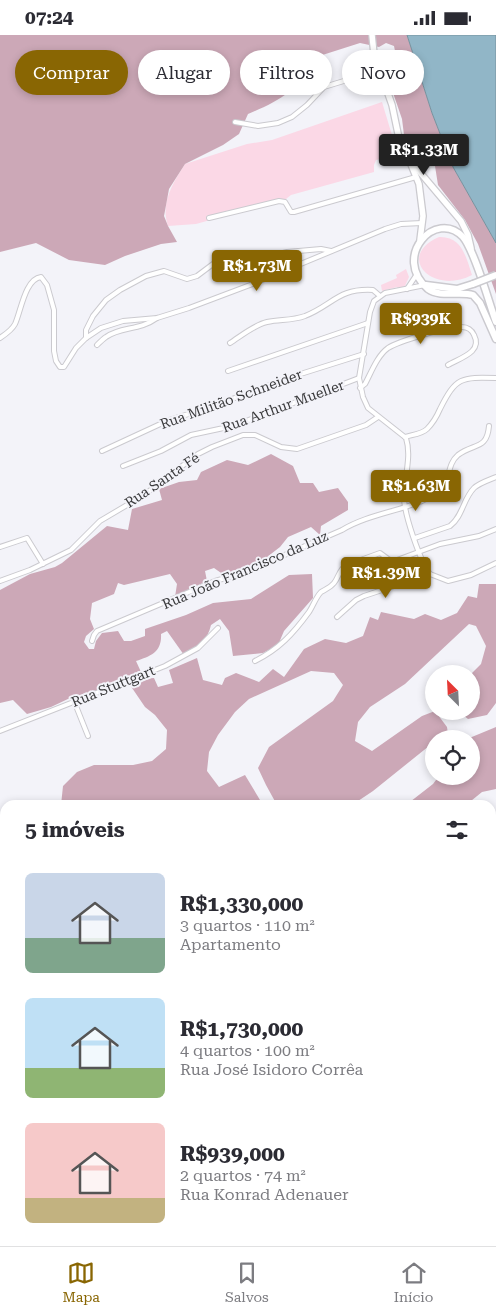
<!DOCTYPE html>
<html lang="pt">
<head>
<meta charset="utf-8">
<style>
	body { margin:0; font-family:"Roboto Serif",serif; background:#f7f7f7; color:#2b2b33; height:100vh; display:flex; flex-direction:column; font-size:19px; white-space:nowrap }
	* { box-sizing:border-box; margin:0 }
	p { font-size:16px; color:#7c7c81 }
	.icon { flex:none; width:28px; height:28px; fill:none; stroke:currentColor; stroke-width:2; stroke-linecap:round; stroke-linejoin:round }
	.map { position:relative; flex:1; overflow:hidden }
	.details { position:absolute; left:0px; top:765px; width:496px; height:446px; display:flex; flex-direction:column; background:#fff; border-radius:15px 15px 0 0; box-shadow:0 2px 8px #0003 }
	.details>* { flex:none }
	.top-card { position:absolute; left:15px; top:15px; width:466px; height:45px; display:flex; gap:10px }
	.needle { width:32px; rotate:336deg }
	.buttons { position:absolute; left:425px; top:630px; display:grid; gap:10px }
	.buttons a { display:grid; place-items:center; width:55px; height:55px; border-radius:50%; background:#fff; box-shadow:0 2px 8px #0003; font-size:25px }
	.price { position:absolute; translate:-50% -42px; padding:0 11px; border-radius:5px; background:#896603; color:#fff; font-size:16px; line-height:32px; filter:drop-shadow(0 1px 2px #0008) }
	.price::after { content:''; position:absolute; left:50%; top:30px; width:15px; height:11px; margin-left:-8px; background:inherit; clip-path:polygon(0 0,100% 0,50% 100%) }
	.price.active { background:#222; color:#fff }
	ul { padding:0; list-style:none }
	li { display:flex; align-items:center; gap:15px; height:125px; padding:0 25px }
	li span { display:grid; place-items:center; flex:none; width:140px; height:100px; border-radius:8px; color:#555 }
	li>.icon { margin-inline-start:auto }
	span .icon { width:60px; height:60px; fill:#fffc; stroke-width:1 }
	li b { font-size:21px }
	h2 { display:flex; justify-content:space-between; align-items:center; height:60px; padding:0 25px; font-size:21px }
	.chip { padding:0 18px; border-radius:22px; background:#fff; box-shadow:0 2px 8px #0003; font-size:18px; line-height:45px }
	.chip.active { background:#896603; color:#fff }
	.status { display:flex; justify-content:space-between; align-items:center; height:35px; padding:0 25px; background:#fff; direction:ltr }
	.status svg { height:14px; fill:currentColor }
	.dock { display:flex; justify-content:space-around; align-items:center; height:70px; border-top:1px solid #e1e1e2; background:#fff; font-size:14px; color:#7c7c81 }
	.dock a { display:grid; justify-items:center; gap:2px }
	.dock .active { color:#896603 }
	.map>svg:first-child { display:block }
	.green { fill:#fbd8e6 }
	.forest { fill:#cca8b7 }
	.water { fill:#91b6c7; stroke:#77919d }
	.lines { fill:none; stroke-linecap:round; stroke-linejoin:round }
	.street-casing { stroke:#cbcacf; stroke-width:6 }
	.secondary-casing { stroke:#cbcacf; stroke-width:8 }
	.primary-casing { stroke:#cbcacf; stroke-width:9 }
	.street { stroke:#fff; stroke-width:4 }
	.secondary { stroke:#fff; stroke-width:5.5 }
	.primary { stroke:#fff; stroke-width:6 }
	.primary-bridge-casing { stroke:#cbcacf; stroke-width:9; stroke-linecap:butt }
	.primary-bridge { stroke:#fff; stroke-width:6 }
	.labels { text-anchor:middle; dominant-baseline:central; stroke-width:4; stroke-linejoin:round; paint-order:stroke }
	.street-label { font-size:14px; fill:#3a3a3c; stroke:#f3f3f9 }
</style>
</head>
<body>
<div class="status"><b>07:24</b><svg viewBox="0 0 49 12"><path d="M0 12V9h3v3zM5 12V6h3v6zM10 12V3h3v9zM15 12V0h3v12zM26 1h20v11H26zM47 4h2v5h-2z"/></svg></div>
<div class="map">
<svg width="496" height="1211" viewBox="0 0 496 1211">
	<rect width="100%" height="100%" fill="#f3f3f9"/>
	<!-- green -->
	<g class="green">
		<path d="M382,67L398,120L376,125L374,130V137L291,160L286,164L196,189L168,191C160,168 173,148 185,129L247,109L272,105Z"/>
		<path d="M439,202C462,201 466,222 472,240C432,261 395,221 439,202Z"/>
		<polygon points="406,234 409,242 405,251 398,254 397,252 382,256 381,250 397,243 396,240"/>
	</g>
	<!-- forest -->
	<g class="forest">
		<path d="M0,0H407L432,78L453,132L496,208V259L478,209L465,185L438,150L435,131L431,123L422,124L415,121L404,100L402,84L390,49V43L396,37L397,26L394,11L386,8L379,12L360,8L313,23C301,55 277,67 248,79L239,99L223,110L185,129L169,154L164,181L168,191L177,207L161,209L125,221L105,230L69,225L36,208L0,217Z"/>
		<path d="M271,419L293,431L300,448H313L319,457L338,453L348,467V475L321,491L320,500L311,492L288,502L280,512L267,522L244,534L224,540L214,533L205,536L207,546L175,562L177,549L170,539L124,550L118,548L114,559L92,568L90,584L94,594L86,601L84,607L89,614H94L96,606L102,598L118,596L124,606H131L145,601V594L186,580L213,568L251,564L289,540L312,539L313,563L284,596L278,610L263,618L233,621L229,596L220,584L211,590C208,605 197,613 184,620L167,596L161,599C162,617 151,621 136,626L141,637L82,662L70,663L51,672L27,679L13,665L0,668V555L30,539L55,532L62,528L107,491L128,495L132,474L162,465L159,454L179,447L197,445L201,437L227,425L248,430Z"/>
		<polygon points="479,549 496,549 496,668 487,680 468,684 458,676 471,676 471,639 481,629 486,611 476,591 469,589 405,649 370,672 358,687 355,706 372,716 422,681 435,676 447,692 448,699 440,704 434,704 434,707 373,756 352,770 277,770 266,750 258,733 269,712 333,666 343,650 334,638 311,636 249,664 235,677 218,700 209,717 207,736 219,752 245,740 263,770 61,770 63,751 77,737 94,730 133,730 152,726 166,714 167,695 155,680 145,672 130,650 142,644 154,643 158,652 173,648 169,635 197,623 203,645 222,650 225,643 236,638 259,647 273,634 284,642 304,614 325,604 346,608 363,601 370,582 378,585 381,577 414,584 425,579 441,585 457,578 468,561 477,563"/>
		<polygon points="496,692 496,754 482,757 466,770 406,770 433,749 439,741 471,741 471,704 467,704"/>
		<polygon points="0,969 5,976 5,1206 144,1206 138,1211 0,1211"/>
	</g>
	<!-- water -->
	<g class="water">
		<polygon points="407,0 496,0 496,208 453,132 432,78"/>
		<polygon points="496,997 496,1097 491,1101 491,1001"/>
		<polygon points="235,1206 360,1206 354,1211 227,1211"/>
	</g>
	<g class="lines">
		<!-- street casing -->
		<g class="street-casing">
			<g id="street">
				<polyline points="235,87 258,91 278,88 292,82 307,70 324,52 380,35"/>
				<polyline points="209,183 279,166 285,167 291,177 294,177 416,142"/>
				<path d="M425,250L385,258L374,266L370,277L359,343L363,362L368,373L406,403C412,422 404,443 404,462C404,479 420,526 430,539L448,546L471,540L496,528"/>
				<polyline points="407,254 417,239"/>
				<path d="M0,303C6,299 12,295 15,289C21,276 25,244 41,242L47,250L54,275V316L56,326L60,332H64L76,313L86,303L101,293L123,286L157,283L189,273L250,250L385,194L401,189L422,188"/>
				<polyline points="86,303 86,295 93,281 106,265 120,255 146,241 164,236 187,244 197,241 217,226 235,220 258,219 275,220 287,217 321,214 331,216"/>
				<path d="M230,308C241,301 254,290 267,287C280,284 291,286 305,281C333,270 338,253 373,255L380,261"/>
				<path d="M97,310C100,307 103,304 106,302C121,291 139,296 157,283"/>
				<polyline points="228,336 368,288"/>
				<path d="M360,353L365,349C371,338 377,321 388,313C397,307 451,290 462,292C467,292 472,295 474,300C483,317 460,323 448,330"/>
				<path d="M405,402C411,400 422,399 427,394C432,389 437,381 440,374C456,342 461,342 496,343"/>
				<polyline points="102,416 169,385 208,373 291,342 364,319"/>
				<polyline points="123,431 161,416 191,400 233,391 359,343"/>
				<path d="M415,503L450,491C463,481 463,464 474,453C479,448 489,445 496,442"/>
				<polyline points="0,512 27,503 43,529"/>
				<polyline points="0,546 30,535 71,515 100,486 144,460 198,419 212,412 243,400 255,400 281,412 297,414 366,390 378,382"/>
				<polyline points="337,582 356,565 364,561 430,539"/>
				<path d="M92,606L94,600L97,596L215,546L243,538L342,495C367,480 396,477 422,466C427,463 434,461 439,457C451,448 446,430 458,420C474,408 487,415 489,391"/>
				<path d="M255,626C279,614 293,599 309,577C313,571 316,562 321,557C326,554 330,553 334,548C339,542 339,534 347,530L380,518L391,526L397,525L440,509L479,501L496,494"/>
				<polyline points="74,666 88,701"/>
				<polyline points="0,696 165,631 198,613 218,593"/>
			</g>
		</g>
		<!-- secondary casing -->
		<g class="secondary-casing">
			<g id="secondary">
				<polyline points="372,0 374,19 392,70 400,108 410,127 419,149 423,181 420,205"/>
				<polyline points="413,129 461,186 468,200 471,213"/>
				<polyline points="491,1191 496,1188"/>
				<polyline points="460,1211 468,1206"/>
			</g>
		</g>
		<!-- primary casing -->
		<g class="primary-casing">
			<g id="primary">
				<polyline points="426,250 457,254 473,249"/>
				<path d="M496,287C489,268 475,216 463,202C436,173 391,222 428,254C440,263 460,256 473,260L480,268L496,304"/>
				<polyline points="491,957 496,953"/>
				<polyline points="156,1211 164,1206"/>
			</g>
		</g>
		<!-- street -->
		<use href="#street" class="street"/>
		<!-- secondary -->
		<use href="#secondary" class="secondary"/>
		<!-- primary -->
		<use href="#primary" class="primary"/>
		<!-- primary-bridge casing -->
		<g class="primary-bridge-casing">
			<polyline id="primary-bridge" points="473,249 496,240"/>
		</g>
		<!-- primary-bridge -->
		<use href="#primary-bridge" class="primary-bridge"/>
	</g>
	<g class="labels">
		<!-- street labels -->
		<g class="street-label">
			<text transform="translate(231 364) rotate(-20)">Rua Militão Schneider</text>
			<text transform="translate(283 371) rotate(-20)">Rua Arthur Mueller</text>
			<text transform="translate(162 445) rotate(-34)">Rua Santa Fé</text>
			<text transform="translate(245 535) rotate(-23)">Rua João Francisco da Luz</text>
			<text transform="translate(113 651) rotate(-22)">Rua Stuttgart</text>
		</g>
	</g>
</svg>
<div class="buttons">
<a><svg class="needle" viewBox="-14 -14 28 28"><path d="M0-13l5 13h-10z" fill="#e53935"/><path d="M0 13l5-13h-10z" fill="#7c7c81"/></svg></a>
<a><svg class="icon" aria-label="locate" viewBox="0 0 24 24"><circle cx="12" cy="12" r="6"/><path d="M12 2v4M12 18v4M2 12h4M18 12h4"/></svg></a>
</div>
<b class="price active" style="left:424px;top:141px">R$1.33M</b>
<b class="price" style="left:257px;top:257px">R$1.73M</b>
<b class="price" style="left:421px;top:310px">R$939K</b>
<b class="price" style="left:416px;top:477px">R$1.63M</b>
<b class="price" style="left:386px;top:564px">R$1.39M</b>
<div class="top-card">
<a class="chip active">Comprar</a>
<a class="chip">Alugar</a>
<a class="chip">Filtros</a>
<a class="chip">Novo</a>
</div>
<section class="details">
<h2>5 imóveis<svg class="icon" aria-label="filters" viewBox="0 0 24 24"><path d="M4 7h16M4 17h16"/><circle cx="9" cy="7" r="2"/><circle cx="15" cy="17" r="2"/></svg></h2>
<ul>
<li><span style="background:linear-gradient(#c9d6e8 65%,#7fa58c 0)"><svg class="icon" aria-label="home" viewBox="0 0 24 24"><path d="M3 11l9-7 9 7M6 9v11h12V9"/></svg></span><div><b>R$1,330,000</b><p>3 quartos · 110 m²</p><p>Apartamento</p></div></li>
<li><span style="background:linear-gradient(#bfe0f5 70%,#8fb573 0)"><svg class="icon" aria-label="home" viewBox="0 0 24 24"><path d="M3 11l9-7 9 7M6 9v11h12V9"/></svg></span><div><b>R$1,730,000</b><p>4 quartos · 100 m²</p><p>Rua José Isidoro Corrêa</p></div></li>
<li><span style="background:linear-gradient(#f6c9c9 75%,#c2b280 0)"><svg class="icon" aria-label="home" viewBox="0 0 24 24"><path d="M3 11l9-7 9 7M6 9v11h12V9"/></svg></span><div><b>R$939,000</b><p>2 quartos · 74 m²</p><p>Rua Konrad Adenauer</p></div></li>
</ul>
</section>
</div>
<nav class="dock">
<a class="active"><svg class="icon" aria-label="map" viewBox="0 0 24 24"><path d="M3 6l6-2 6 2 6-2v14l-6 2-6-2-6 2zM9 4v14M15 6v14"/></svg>Mapa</a>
<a><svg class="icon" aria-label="saved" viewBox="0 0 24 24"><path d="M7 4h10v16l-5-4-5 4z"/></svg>Salvos</a>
<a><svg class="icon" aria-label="home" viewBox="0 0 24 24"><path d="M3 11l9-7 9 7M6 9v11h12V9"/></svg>Início</a>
</nav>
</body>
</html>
